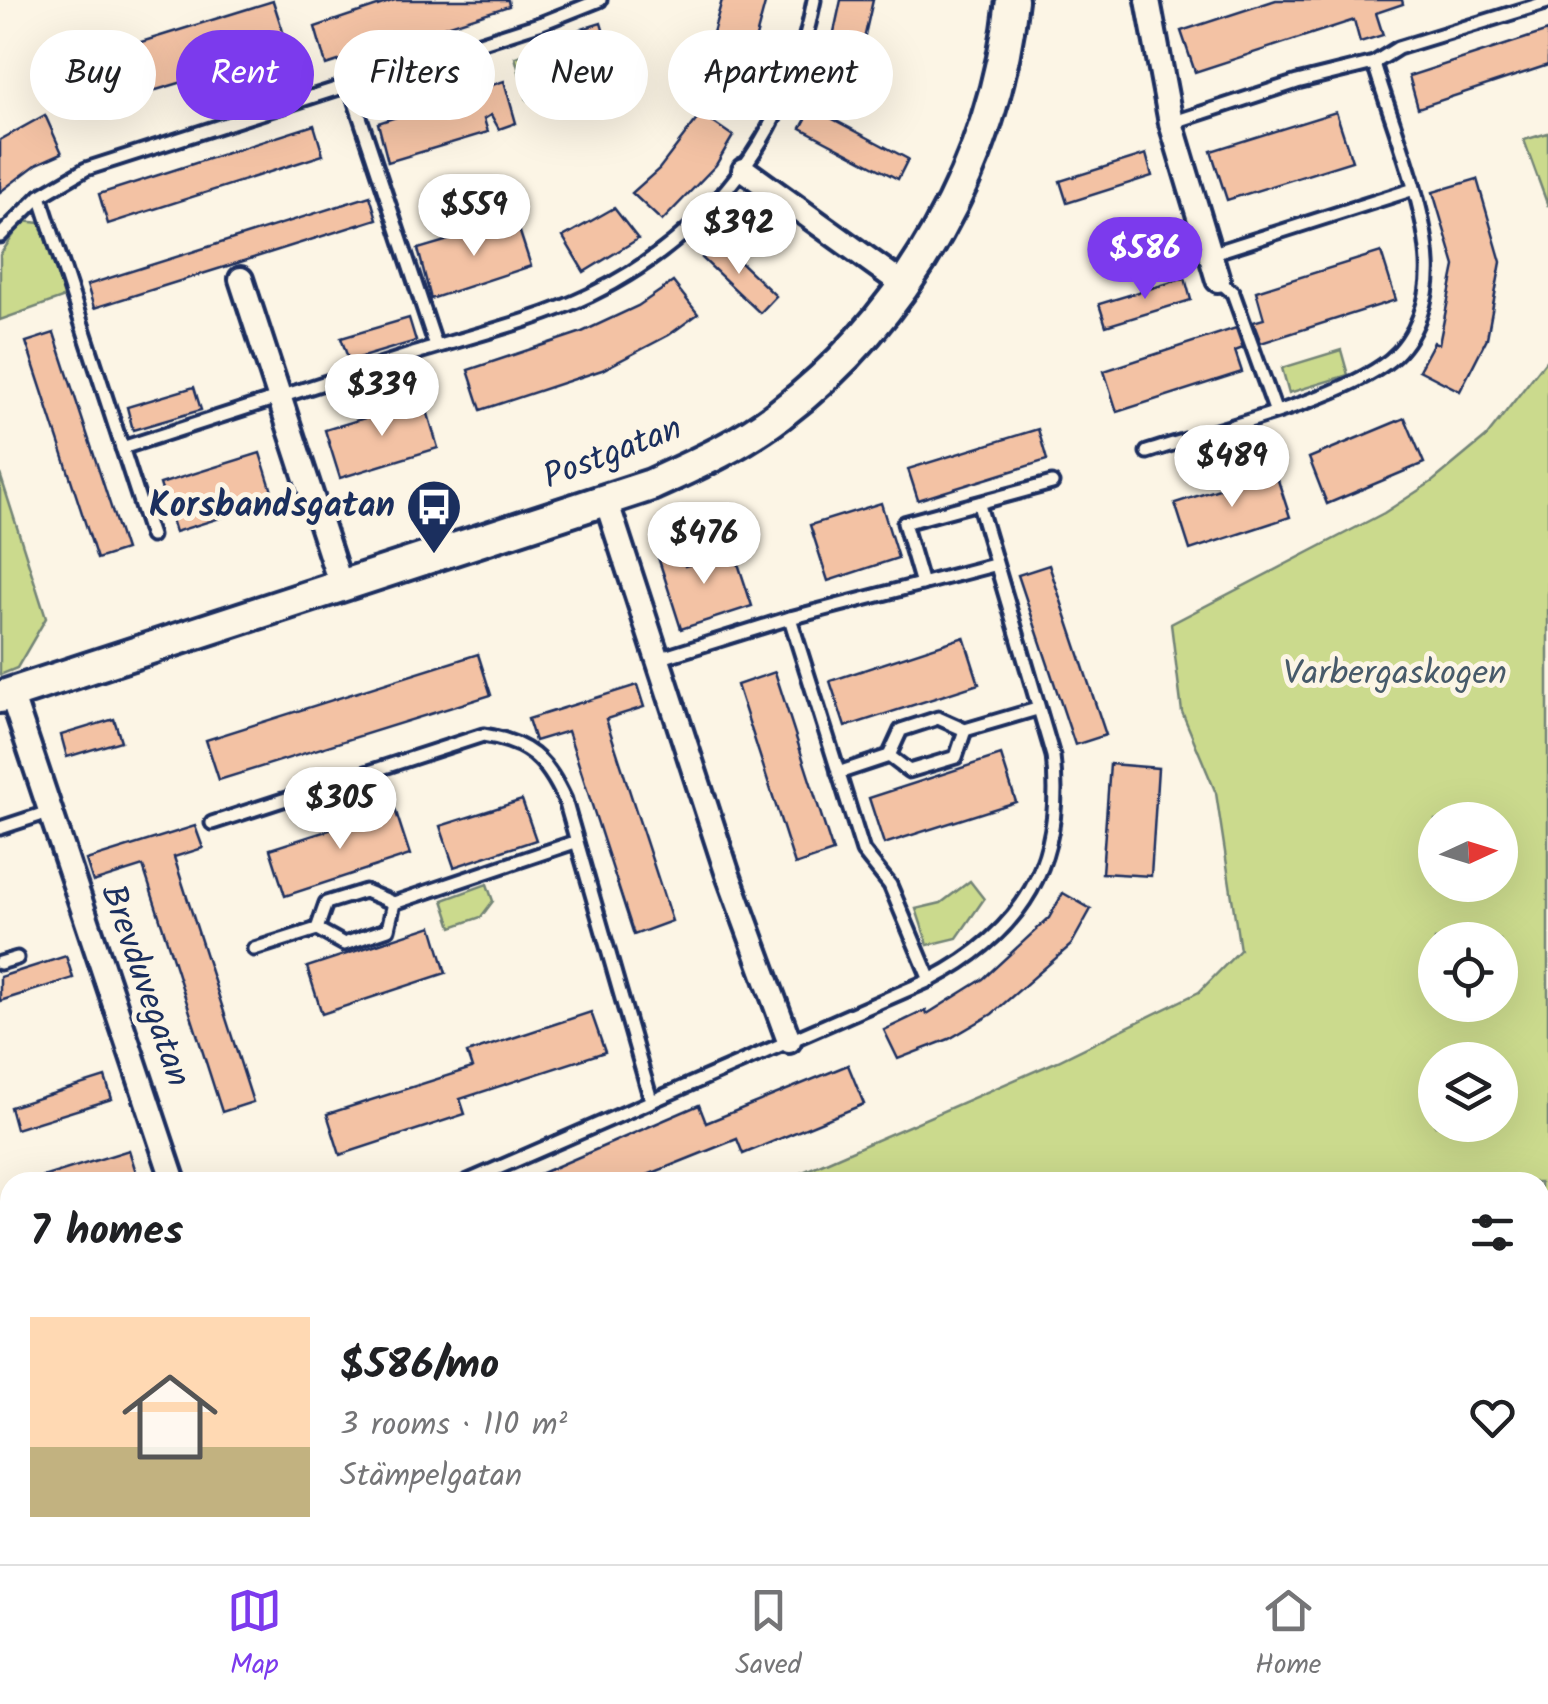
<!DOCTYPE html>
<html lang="en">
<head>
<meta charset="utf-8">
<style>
	body { margin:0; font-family:Kalam,sans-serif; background:#f6f6f6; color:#202124; height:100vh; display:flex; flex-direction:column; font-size:38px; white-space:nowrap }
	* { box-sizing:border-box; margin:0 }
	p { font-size:32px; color:#757577 }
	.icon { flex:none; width:55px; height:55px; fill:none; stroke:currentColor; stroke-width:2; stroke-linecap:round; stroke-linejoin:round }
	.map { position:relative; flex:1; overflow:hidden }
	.side { position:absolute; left:0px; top:1172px; width:1550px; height:392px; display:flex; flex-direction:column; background:#fff; border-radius:30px 30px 0 0; box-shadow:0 10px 40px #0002 }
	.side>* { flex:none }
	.guide { position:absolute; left:30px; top:30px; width:1000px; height:90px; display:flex; gap:20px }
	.needle { width:65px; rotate:86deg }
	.buttons { position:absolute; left:1418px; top:802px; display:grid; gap:20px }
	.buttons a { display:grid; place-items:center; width:100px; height:100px; border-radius:50%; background:#fff; box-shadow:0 10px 40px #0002; font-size:50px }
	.price { position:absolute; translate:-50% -85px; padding:0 22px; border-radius:35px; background:#fff; color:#222; font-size:32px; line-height:65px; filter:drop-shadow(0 2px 5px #0008) }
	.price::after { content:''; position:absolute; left:50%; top:60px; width:30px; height:22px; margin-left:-15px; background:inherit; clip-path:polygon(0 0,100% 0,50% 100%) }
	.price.selected { background:#7c3aed; color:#fff }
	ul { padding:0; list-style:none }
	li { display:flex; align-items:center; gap:30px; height:250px; padding:0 30px }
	li span { display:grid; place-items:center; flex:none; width:280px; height:200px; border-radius:0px; color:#555 }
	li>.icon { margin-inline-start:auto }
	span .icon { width:120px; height:120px; fill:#fffc; stroke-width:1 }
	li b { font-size:42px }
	h2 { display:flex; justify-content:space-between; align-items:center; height:120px; padding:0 30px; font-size:42px }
	.chip { padding:0 35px; border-radius:45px; background:#fff; box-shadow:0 10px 40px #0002; font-size:35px; line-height:90px }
	.chip.selected { background:#7c3aed; color:#fff }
	.tab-bar { display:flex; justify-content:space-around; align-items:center; height:140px; border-top:2px solid #e0e0e0; background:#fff; font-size:28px; color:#757577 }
	.tab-bar a { display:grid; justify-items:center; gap:5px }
	.tab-bar .selected { color:#7c3aed }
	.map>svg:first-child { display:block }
	.green { fill:#cbda8d; stroke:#738476; stroke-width:2.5; fill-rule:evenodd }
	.building { fill:#f3c2a4; stroke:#1b2f5e; stroke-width:2.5 }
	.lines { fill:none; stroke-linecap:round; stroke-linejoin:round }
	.lane-casing { stroke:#1b2f5e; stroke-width:19 }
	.street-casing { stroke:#1b2f5e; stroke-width:30 }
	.secondary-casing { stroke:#1b2f5e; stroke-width:38 }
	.lane { stroke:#fcf5e5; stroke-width:11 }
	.street { stroke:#fcf5e5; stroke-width:22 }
	.secondary { stroke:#fcf5e5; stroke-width:30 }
	.labels { text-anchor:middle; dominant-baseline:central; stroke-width:10; stroke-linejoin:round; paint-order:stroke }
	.street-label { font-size:35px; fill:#1b2f5e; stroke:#fcf5e5 }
	.poi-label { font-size:35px; font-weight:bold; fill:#1b2f5e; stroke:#fcf5e5; text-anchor:end }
	.park-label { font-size:35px; fill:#475a6a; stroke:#fcf5e5 }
</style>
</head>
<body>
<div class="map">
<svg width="1548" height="1564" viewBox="0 0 1548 1564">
	<rect width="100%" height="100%" fill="#fcf5e5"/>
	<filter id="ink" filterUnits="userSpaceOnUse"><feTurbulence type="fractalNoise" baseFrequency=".01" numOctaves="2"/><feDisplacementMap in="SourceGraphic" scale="20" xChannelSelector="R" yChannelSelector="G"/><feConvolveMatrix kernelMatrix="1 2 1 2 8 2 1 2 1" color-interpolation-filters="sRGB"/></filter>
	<g filter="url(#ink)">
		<!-- green -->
		<g class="green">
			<polygon points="555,45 567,87 527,100 515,57"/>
			<polygon points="1548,133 1548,206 1524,140"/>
			<polygon points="23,221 40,223 65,297 0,320 0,255"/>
			<polygon points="1341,350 1348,375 1289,393 1282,368"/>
			<path d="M1548,358V1564H0V1507L10,1509V1555H1540V1182H780L1058,1061L1199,992L1240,950L1216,793L1182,712L1171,624L1384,513L1433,481L1486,437ZM1435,820H1500V885H1435ZM1435,940H1500V1005H1435ZM1500,1060V1125H1435V1060Z"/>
			<polygon points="0,474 46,618 17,668 0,675"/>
			<polygon points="970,881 984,899 957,938 928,945 916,909 941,903"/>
			<polygon points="487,884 493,901 481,917 452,927 443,900"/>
		</g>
		<!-- building -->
		<g class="building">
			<polygon points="395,0 508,0 509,6 326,65 315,27"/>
			<polygon points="722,0 766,0 751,56 710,44"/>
			<polygon points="841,0 873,0 853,87 824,78"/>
			<polygon points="1276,0 1402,0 1403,4 1376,13 1383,35 1360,42 1354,20 1195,72 1181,31"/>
			<polygon points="273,1 289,50 70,116 54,69"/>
			<polygon points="601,23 621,89 578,101 559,36"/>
			<polygon points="1548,31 1548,65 1418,108 1409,76"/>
			<polygon points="708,53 746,73 741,93 700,82"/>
			<polygon points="504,81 516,123 499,129 491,115 484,119 488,132 388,162 378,123"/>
			<polygon points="812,108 908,159 898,179 801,128"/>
			<polygon points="1336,112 1352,161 1227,200 1211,151"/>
			<polygon points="701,114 733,136 716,165 662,221 632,193 659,169"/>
			<polygon points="45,115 62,153 37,164 0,192 0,140"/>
			<polygon points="314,125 323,155 108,224 99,194"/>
			<polygon points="1146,154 1152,176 1067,203 1060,181"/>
			<polygon points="1477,179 1501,262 1487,338 1460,391 1419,370 1434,342 1439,344 1455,266 1433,192"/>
			<polygon points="370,196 377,219 94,308 87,285"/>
			<polygon points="614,208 638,239 584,272 563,237"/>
			<polygon points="516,220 531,266 431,299 418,249"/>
			<polygon points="718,241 776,296 760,313 702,258"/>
			<polygon points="1381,252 1396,300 1261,343 1253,322 1264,319 1256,291"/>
			<polygon points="1185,278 1191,300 1106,326 1099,304"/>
			<polygon points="673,282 698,314 669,335 602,370 481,410 468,370 582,332 638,306"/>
			<polygon points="409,318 416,341 349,361 341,338"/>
			<polygon points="1236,328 1243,348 1235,351 1242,372 1117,412 1104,371"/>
			<polygon points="54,333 125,550 97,559 26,342"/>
			<polygon points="194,387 201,410 133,430 127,407"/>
			<polygon points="424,400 438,448 340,478 325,430"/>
			<polygon points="1405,418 1424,463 1327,504 1309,458"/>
			<polygon points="1038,429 1047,460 918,500 908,469"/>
			<polygon points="260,453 275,501 175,532 160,484"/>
			<polygon points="1275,471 1290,517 1190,550 1175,503"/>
			<polygon points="881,503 898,558 828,581 810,525"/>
			<polygon points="680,550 685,566 734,551 752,606 681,629 658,557"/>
			<polygon points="1049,565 1106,735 1075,745 1018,575"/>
			<polygon points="964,637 979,684 845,727 830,681"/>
			<polygon points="478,654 491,695 219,780 206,740"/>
			<polygon points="775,672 833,852 795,865 737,685"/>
			<polygon points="637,685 644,707 606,719 672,921 634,935 568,731 535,741 528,719"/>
			<polygon points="114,719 121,741 67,757 61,735"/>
			<polygon points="1001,755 1016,802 884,844 869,798"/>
			<polygon points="1110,764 1158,768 1151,876 1102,873"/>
			<polygon points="522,800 536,840 454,867 440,826"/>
			<polygon points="395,809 410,855 285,896 270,849"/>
			<polygon points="195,826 203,848 174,857 253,1102 222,1112 143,866 93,882 86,860"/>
			<polygon points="1063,893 1091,909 1071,945 992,1014 949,1039 898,1059 884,1030 926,1010 927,1014 983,979 1049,918"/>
			<polygon points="432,926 446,973 322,1014 307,967"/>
			<polygon points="66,956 73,978 0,1001 0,977"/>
			<polygon points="591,1012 605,1052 460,1099 465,1114 340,1155 327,1114 472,1068 467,1053"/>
			<polygon points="848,1065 864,1104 743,1154 737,1139 630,1182 521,1182 699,1105 706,1123"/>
			<polygon points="105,1077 112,1099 16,1129 10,1107"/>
			<polygon points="129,1150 136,1172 102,1182 40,1182 39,1178"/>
		</g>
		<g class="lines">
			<!-- lane casing -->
			<g class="lane-casing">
				<g id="lane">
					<polyline points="349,84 436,346"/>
					<polyline points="1171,123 1297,82 1374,63 1398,48 1548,2"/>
					<polyline points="40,196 151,536"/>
					<polyline points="0,236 40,196 86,169 542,23 600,0"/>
					<polyline points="1210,254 1411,190"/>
					<polyline points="1218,280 1233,293 1275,410"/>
					<path d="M122,448C218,417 314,386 410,355C469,336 534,322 590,295C710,237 790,131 814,0"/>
					<path d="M1147,452C1211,431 1341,400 1390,360C1417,338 1430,297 1428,263C1425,201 1392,124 1374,63"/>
					<polyline points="922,584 904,523 1052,483"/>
					<polyline points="790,618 863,851 890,885 930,980"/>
					<polyline points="658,659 790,618 994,565"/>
					<polyline points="889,756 909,771 956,757 965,730"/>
					<polyline points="838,773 889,756 901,730 938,718 965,730 1037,709"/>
					<path d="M212,823L483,735C528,742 546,758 565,800L651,1100"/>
					<polyline points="0,828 49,812"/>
					<polyline points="317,929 344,944 388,929 394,903"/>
					<polyline points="254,949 317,929 326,903 365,891 394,903 575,842"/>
					<polyline points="0,963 17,958"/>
					<path d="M466,1182L930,980C1023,932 1065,862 1053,756L979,505"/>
					<polyline points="0,1219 10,1250"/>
					<polyline points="0,1366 10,1364"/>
				</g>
			</g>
			<!-- street casing -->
			<g class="street-casing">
				<g id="street">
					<polyline points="1148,0 1171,123 1218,280"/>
					<polyline points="744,170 904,285"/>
					<polyline points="241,279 341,586"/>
					<polyline points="606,500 727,872 789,1041"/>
					<polyline points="11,693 174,1182"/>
				</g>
			</g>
			<!-- secondary casing -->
			<g class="secondary-casing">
				<path id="secondary" d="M0,697L651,485C695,465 740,445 779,415C909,316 995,162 1012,0"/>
			</g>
			<!-- lane -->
			<use href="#lane" class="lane"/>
			<!-- street -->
			<use href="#street" class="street"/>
			<!-- secondary -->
			<use href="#secondary" class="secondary"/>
		</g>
	</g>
	<!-- icons -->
	<defs>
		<g id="bus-pin" transform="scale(2.875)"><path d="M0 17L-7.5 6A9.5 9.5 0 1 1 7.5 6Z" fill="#1b2f5e" stroke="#fcf5e5"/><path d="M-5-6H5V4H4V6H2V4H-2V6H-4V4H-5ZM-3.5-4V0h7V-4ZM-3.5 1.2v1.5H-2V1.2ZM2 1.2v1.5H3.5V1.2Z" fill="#fff"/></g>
	</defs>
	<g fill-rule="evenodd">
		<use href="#bus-pin" x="434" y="507"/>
	</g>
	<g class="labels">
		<!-- street labels -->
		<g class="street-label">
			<text transform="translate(613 454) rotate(-21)">Postgatan</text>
			<text transform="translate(144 986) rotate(71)">Brevduvegatan</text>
		</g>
		<!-- poi labels -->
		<g class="poi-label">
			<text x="395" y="507">Korsbandsgatan</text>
		</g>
		<!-- park labels -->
		<g class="park-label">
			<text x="1395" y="675">Varbergaskogen</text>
		</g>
	</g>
</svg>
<div class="buttons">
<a><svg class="needle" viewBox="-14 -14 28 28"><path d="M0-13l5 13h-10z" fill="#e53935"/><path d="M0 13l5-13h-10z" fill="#757577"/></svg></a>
<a><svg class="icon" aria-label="locate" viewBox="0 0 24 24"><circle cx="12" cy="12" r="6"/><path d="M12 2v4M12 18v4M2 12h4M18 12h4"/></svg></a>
<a><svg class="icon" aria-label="layers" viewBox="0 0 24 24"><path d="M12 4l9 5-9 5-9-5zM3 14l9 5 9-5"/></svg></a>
</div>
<b class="price" style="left:474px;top:259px">$559</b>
<b class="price" style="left:739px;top:277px">$392</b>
<b class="price selected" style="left:1145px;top:302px">$586</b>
<b class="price" style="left:382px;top:439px">$339</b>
<b class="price" style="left:1232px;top:510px">$489</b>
<b class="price" style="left:704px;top:587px">$476</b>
<b class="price" style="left:340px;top:852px">$305</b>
<div class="guide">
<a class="chip">Buy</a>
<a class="chip selected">Rent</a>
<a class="chip">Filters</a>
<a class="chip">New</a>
<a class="chip">Apartment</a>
</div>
<section class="side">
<h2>7 homes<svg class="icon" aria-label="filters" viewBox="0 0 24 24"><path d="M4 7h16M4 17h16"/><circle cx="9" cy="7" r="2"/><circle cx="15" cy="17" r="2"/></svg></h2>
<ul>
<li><span style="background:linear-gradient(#ffd9b3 65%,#c2b280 0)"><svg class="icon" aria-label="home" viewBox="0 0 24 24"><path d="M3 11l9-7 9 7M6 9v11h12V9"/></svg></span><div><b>$586/mo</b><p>3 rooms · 110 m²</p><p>Stämpelgatan</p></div><svg class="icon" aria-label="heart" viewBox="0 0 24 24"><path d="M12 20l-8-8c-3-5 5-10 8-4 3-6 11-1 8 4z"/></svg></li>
</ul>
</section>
</div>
<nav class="tab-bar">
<a class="selected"><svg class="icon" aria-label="map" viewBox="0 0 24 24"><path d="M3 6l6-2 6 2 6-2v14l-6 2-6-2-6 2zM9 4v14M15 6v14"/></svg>Map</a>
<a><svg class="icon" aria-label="saved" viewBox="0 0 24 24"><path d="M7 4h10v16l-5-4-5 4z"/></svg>Saved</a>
<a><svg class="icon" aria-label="home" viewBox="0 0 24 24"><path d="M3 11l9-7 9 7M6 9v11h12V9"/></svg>Home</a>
</nav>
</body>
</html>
